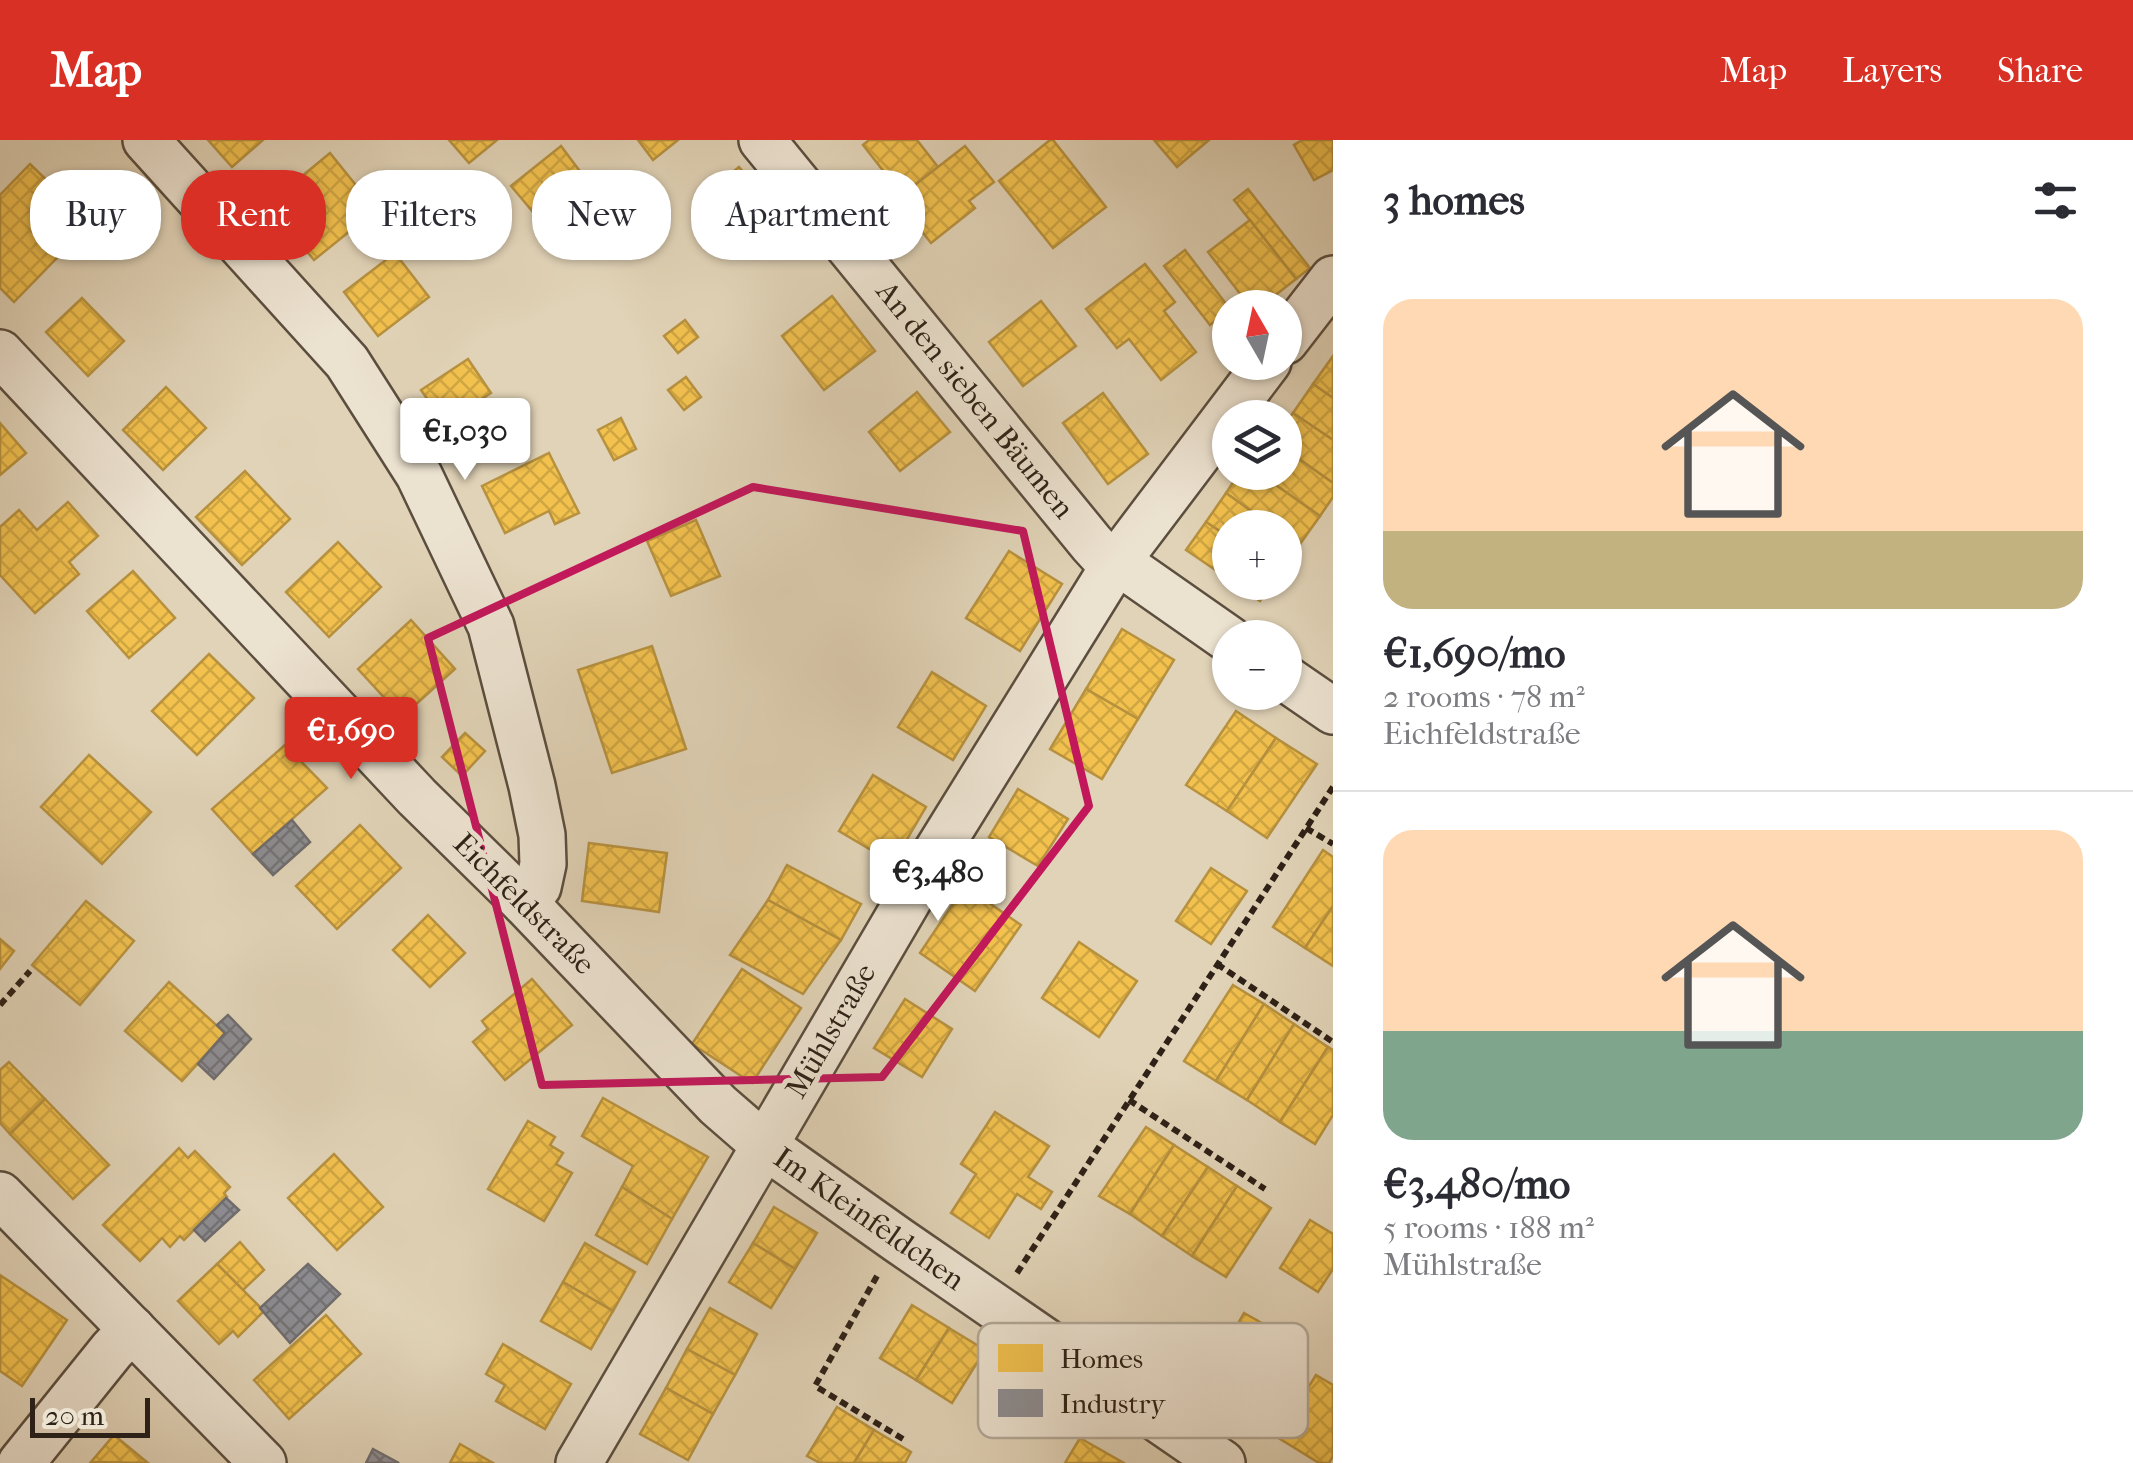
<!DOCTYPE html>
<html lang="en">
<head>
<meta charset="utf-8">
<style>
	body { margin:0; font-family:"IM FELL French Canon",serif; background:#f2f2f3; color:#2b2b33; height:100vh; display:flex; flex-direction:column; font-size:38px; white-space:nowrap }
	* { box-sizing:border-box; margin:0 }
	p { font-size:32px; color:#7c7c81 }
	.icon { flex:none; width:55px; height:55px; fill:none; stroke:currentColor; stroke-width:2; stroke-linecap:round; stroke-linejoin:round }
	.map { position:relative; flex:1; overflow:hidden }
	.drawer { display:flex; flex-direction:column; background:#fff; width:800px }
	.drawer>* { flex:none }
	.hud { position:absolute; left:30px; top:30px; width:950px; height:90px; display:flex; gap:20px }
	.needle { width:65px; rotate:351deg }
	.buttons { position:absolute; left:1212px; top:150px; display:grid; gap:20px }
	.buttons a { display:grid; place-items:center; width:90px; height:90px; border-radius:50%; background:#fff; box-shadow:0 2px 8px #0004; font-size:50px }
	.scale { position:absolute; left:30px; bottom:25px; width:120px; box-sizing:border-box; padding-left:10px; border:5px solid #2e2117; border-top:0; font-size:28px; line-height:35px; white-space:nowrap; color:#2e2117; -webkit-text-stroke:8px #ece2d0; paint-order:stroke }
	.price { position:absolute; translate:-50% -85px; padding:0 22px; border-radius:10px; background:#fff; color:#222; font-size:32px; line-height:65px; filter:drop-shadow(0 2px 5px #0008) }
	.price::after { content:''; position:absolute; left:50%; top:60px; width:30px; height:22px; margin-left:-15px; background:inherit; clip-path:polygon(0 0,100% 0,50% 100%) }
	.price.on { background:#d93025; color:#fff }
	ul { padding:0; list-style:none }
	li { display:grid; align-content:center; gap:20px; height:530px; padding:0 50px }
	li+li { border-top:2px solid #e1e1e2 }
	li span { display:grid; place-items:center; height:310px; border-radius:30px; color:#555 }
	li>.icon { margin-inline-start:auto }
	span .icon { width:180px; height:180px; fill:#fffc; stroke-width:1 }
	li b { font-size:42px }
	h2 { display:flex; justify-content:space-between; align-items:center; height:120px; padding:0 50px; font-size:42px }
	.tag { padding:0 35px; border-radius:40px; background:#fff; box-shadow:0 2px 8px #0004; font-size:35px; line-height:90px }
	.tag.on { background:#d93025; color:#fff }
	header { display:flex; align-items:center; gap:60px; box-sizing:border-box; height:140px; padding:0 50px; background:#d93025; color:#fff }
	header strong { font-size:48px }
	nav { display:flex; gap:55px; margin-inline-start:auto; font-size:35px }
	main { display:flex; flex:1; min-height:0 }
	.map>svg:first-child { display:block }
	.homes { fill:url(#homes-cross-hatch); stroke:#b7913e; stroke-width:2.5 }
	.industry { fill:url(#industry-cross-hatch); stroke:#706d6d; stroke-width:2.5 }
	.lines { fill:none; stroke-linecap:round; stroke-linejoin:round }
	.minor-casing { stroke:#5b4e3f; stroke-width:50 }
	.path { stroke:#2e2117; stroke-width:6; stroke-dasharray:8 5; stroke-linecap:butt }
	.minor { stroke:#ece2d0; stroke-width:45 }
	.marked { fill:none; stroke:#c2185b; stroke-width:8; stroke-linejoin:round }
	.labels { text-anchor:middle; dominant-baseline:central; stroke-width:10; stroke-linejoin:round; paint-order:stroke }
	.street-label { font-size:30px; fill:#2e2117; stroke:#ece2d0 }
	.key { fill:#ece2d0; stroke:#b3a898; stroke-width:2.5 }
	.key-label { font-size:28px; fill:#2e2117 }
</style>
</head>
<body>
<header>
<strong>Map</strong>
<nav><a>Map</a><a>Layers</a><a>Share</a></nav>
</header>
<main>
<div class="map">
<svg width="1333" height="1323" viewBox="0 0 1333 1323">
	<defs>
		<pattern id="homes-cross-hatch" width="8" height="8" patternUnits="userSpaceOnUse" patternTransform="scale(2.5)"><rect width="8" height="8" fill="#f2c14e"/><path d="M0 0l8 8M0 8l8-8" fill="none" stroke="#d0a643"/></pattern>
		<pattern id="industry-cross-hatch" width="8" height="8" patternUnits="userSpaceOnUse" patternTransform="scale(2.5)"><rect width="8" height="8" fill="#8d8d92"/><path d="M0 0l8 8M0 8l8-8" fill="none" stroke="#747376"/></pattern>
	</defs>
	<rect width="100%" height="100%" fill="#e1d3b7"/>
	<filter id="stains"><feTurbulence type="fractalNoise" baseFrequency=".002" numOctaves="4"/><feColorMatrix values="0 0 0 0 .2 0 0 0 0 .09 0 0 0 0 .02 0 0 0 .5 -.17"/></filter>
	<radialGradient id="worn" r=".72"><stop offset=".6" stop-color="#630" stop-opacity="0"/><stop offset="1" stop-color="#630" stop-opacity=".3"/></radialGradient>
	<!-- homes -->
	<g class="homes">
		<polygon points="208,0 263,0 232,27"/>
		<polygon points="449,0 497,0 469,23"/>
		<polygon points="638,0 678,0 653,20"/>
		<polygon points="869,0 917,0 938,27 902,55 863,5"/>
		<polygon points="1050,0 1053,0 1106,67 1053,108 999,41"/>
		<polygon points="1154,0 1209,0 1177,27"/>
		<polygon points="1302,0 1333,0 1333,30 1314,40 1294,5"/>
		<polygon points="561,6 582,34 533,72 511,46"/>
		<polygon points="965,6 994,42 969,61 975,68 931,103 909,75 915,71 902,55"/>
		<polygon points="330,13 376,70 314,120 268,64"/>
		<polygon points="30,24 91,83 14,162 0,148 0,55"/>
		<polygon points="739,27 772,67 738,94 706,54"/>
		<polygon points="582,34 603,60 554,100 533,72"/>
		<polygon points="1248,49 1310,128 1296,139 1234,60"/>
		<polygon points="1250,80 1296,139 1259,168 1251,168 1208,112"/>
		<polygon points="1185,110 1230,169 1210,185 1164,126"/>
		<polygon points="395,113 429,157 378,196 344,152"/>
		<polygon points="1145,124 1175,162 1164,171 1196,212 1161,240 1129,199 1117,208 1086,169"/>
		<polygon points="832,156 875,211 824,250 782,196"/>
		<polygon points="82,158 124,201 88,236 46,192"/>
		<polygon points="1041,161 1076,206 1023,246 989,202"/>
		<polygon points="685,180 698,197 678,213 664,196"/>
		<polygon points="1333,216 1333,258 1313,244"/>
		<polygon points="468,219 491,253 445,284 421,250"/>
		<polygon points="686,237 701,257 684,270 668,250"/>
		<polygon points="1313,244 1333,258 1333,300 1293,273"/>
		<polygon points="166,247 206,288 163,330 123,290"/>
		<polygon points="917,252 950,292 900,331 869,292"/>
		<polygon points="1103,253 1148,314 1108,344 1063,283"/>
		<polygon points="1293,273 1333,300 1333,343 1285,309 1285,284"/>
		<polygon points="621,278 636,309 614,320 598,290"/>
		<polygon points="0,283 26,313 0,335"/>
		<polygon points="1285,309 1333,343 1333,357 1320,376 1257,332 1285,332"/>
		<polygon points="549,313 579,373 555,384 549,371 505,393 482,346"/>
		<polygon points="245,331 290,379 242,425 196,377"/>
		<polygon points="1240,332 1257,332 1320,376 1300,404 1285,394 1285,388 1275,388 1226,353"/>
		<polygon points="1226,353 1275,388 1230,388 1230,398 1206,382"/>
		<polygon points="68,362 98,396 69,422 79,434 35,473 0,435 0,387 19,370 37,390"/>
		<polygon points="696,380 720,436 671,456 647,401"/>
		<polygon points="1206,382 1230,398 1230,440 1186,410"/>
		<polygon points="1285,394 1300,404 1285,426"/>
		<polygon points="338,402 381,447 329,497 286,452"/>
		<polygon points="1009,411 1062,444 1020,511 966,478"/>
		<polygon points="133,431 175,478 129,518 87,471"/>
		<polygon points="1233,442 1273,442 1260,461"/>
		<polygon points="411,480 455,529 402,577 358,529"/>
		<polygon points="1122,489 1174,520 1138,579 1086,549"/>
		<polygon points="652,506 686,609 612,633 578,530"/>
		<polygon points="209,514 254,558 197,615 152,571"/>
		<polygon points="932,532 986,566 953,620 898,587"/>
		<polygon points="1086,549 1138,579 1102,639 1050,609"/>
		<polygon points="1236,571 1276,598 1227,671 1186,645"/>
		<polygon points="465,593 485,611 462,636 442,617"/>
		<polygon points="1276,598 1317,624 1267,698 1227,671"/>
		<polygon points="285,605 327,648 253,714 212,669"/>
		<polygon points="89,615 151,672 102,724 41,667"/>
		<polygon points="873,635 926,667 893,723 839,691"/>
		<polygon points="1018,649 1068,679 1038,726 989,697"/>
		<polygon points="360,685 401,728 337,789 296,746"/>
		<polygon points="589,703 667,713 659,772 582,761"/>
		<polygon points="1323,710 1333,717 1333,766 1305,808 1273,787"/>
		<polygon points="787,725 861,764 841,800 768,760"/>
		<polygon points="1211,728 1247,751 1211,804 1176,781"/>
		<polygon points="965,746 1021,785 975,851 920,813"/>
		<polygon points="768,760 841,800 803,854 730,815"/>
		<polygon points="86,761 134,801 80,865 32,825"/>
		<polygon points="1333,766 1333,826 1305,808"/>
		<polygon points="428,775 465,813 430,847 393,810"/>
		<polygon points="0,799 14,811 0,829"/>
		<polygon points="1079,802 1137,841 1099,897 1042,858"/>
		<polygon points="742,829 801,868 752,943 692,904"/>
		<polygon points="532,839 572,885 505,940 473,902 488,889 482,881"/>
		<polygon points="169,842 225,893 182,941 125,891"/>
		<polygon points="1233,845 1264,864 1216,941 1184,921"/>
		<polygon points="905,859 952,889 922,937 874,908"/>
		<polygon points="1264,864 1294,884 1247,960 1216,941"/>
		<polygon points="1294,884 1328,907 1280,982 1247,960"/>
		<polygon points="1328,907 1333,910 1333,975 1315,1004 1280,982"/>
		<polygon points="9,922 45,959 10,994 0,983 0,930"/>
		<polygon points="603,958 708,1017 672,1079 622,1047 633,1026 582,996"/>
		<polygon points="45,959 109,1025 73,1059 10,994"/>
		<polygon points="995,972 1049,1006 1028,1037 1052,1052 1041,1069 1017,1054 989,1098 951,1073 976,1034 961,1024"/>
		<polygon points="528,981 555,997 550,1005 563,1013 556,1024 572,1033 544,1081 488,1049"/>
		<polygon points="1146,987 1174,1005 1130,1074 1099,1056"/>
		<polygon points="1174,1005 1208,1027 1162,1096 1130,1074"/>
		<polygon points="179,1008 188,1018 195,1011 230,1047 224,1053 227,1057 184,1100 180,1096 170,1107 162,1098 140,1121 103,1085"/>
		<polygon points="334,1014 383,1067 337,1110 288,1058"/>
		<polygon points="1208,1027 1237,1046 1192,1116 1162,1096"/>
		<polygon points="1237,1046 1271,1068 1226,1137 1192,1116"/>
		<polygon points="622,1047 672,1079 647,1124 596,1095"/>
		<polygon points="774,1067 817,1093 795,1129 753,1103"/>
		<polygon points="1310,1080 1333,1094 1333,1129 1318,1152 1280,1128"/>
		<polygon points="240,1102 264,1130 243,1150 217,1124"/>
		<polygon points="585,1103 635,1132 613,1171 563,1142"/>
		<polygon points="753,1103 795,1129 771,1168 729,1142"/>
		<polygon points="217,1124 264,1171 238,1197 233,1191 219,1204 178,1161"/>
		<polygon points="0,1135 67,1180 22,1246 0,1231"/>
		<polygon points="563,1142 613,1171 591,1209 541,1181"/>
		<polygon points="912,1165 949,1188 916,1240 880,1218"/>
		<polygon points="710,1168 757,1194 735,1235 687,1209"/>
		<polygon points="1244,1173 1278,1192 1253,1236 1219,1217"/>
		<polygon points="326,1175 361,1214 289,1279 254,1240"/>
		<polygon points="949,1188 985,1210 952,1263 916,1240"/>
		<polygon points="503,1204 571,1244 545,1289 496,1261 505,1245 486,1234"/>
		<polygon points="687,1209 735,1235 713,1274 666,1248"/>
		<polygon points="1316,1235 1333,1245 1333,1316 1329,1323 1319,1323 1277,1297"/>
		<polygon points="666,1248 713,1274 688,1320 640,1294"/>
		<polygon points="837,1267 874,1290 854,1323 820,1323 807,1316"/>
		<polygon points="874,1290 911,1312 905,1323 854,1323"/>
		<polygon points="114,1295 148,1323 91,1322"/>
		<polygon points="1080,1298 1124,1323 1065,1323"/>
		<polygon points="460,1304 493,1323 450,1323"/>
	</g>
	<!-- industry -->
	<g class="industry">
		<polygon points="292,680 310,702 273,735 253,714"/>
		<polygon points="228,875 251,899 214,939 198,924 225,893 217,885"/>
		<polygon points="226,1058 239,1070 205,1101 194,1090"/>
		<polygon points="308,1124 340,1154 290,1203 260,1168"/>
		<polygon points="373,1309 399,1323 366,1323"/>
	</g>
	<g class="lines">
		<!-- minor casing -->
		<g class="minor-casing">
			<g id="minor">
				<polyline points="146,0 347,222 419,335 491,486 532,646 542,695 543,724 538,747 524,762"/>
				<polyline points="762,0 1092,404 1113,427"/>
				<polyline points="1285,201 1333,139"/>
				<polyline points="0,213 417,657 524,762 718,965 764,1005 898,1100 1222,1323"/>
				<polyline points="1117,421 1230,500"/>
				<polyline points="1285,538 1333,571"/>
				<polyline points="0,1055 263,1323"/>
				<polyline points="21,1323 112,1210 132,1189"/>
				<polyline points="579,1323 934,716 1113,427 1268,222"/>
			</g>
		</g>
		<!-- path -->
		<g class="path">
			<polyline points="1306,688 1333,704"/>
			<polyline points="1217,824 1333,902"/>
			<polyline points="0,865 30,831"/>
			<polyline points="1129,960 1265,1049"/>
			<polyline points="1017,1133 1333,647"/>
			<polyline points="877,1136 815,1246 903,1299"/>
		</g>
		<!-- minor -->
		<use href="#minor" class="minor"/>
	</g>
	<!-- marked area -->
	<path class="marked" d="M753,347L1023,391L1089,666L882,937L542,945L428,498Z"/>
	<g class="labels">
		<!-- street labels -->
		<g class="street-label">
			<text transform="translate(975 260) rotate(51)">An den sieben Bäumen</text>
			<text transform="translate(524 764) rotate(45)">Eichfeldstraße</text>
			<text transform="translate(831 891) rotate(-60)">Mühlstraße</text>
			<text transform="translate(869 1079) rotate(35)">Im Kleinfeldchen</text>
		</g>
	</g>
	<!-- legend -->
	<rect x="978" y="1183" width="330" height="115" rx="15" class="key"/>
	<rect x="998" y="1204" width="45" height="28" fill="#f2c14e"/>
	<rect x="998" y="1249" width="45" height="28" fill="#8d8d92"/>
	<g class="key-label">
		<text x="1060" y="1228">Homes</text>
		<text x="1060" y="1273">Industry</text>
	</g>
	<rect width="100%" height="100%" filter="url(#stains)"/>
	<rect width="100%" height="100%" fill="url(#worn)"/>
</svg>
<div class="buttons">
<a><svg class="needle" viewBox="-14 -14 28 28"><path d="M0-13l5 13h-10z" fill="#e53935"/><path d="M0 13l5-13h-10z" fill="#7c7c81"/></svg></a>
<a><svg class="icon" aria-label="layers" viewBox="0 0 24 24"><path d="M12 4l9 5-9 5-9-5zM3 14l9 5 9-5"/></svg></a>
<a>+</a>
<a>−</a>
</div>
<div class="scale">20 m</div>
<b class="price" style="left:465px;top:343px">€1,030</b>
<b class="price on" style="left:351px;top:642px">€1,690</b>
<b class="price" style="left:938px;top:784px">€3,480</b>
<div class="hud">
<a class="tag">Buy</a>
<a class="tag on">Rent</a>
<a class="tag">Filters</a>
<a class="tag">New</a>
<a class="tag">Apartment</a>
</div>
</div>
<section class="drawer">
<h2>3 homes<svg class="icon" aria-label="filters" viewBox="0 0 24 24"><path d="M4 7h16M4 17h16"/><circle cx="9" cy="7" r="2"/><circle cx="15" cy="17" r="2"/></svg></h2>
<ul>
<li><span style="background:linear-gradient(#ffd9b3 75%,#c2b280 0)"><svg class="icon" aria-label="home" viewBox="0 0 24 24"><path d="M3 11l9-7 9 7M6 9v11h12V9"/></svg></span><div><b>€1,690/mo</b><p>2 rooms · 78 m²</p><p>Eichfeldstraße</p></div></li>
<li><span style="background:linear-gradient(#ffd9b3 65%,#7fa58c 0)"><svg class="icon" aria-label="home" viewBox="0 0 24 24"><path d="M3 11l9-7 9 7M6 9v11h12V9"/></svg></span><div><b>€3,480/mo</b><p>5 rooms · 188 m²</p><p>Mühlstraße</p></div></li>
</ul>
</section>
</main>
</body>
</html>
